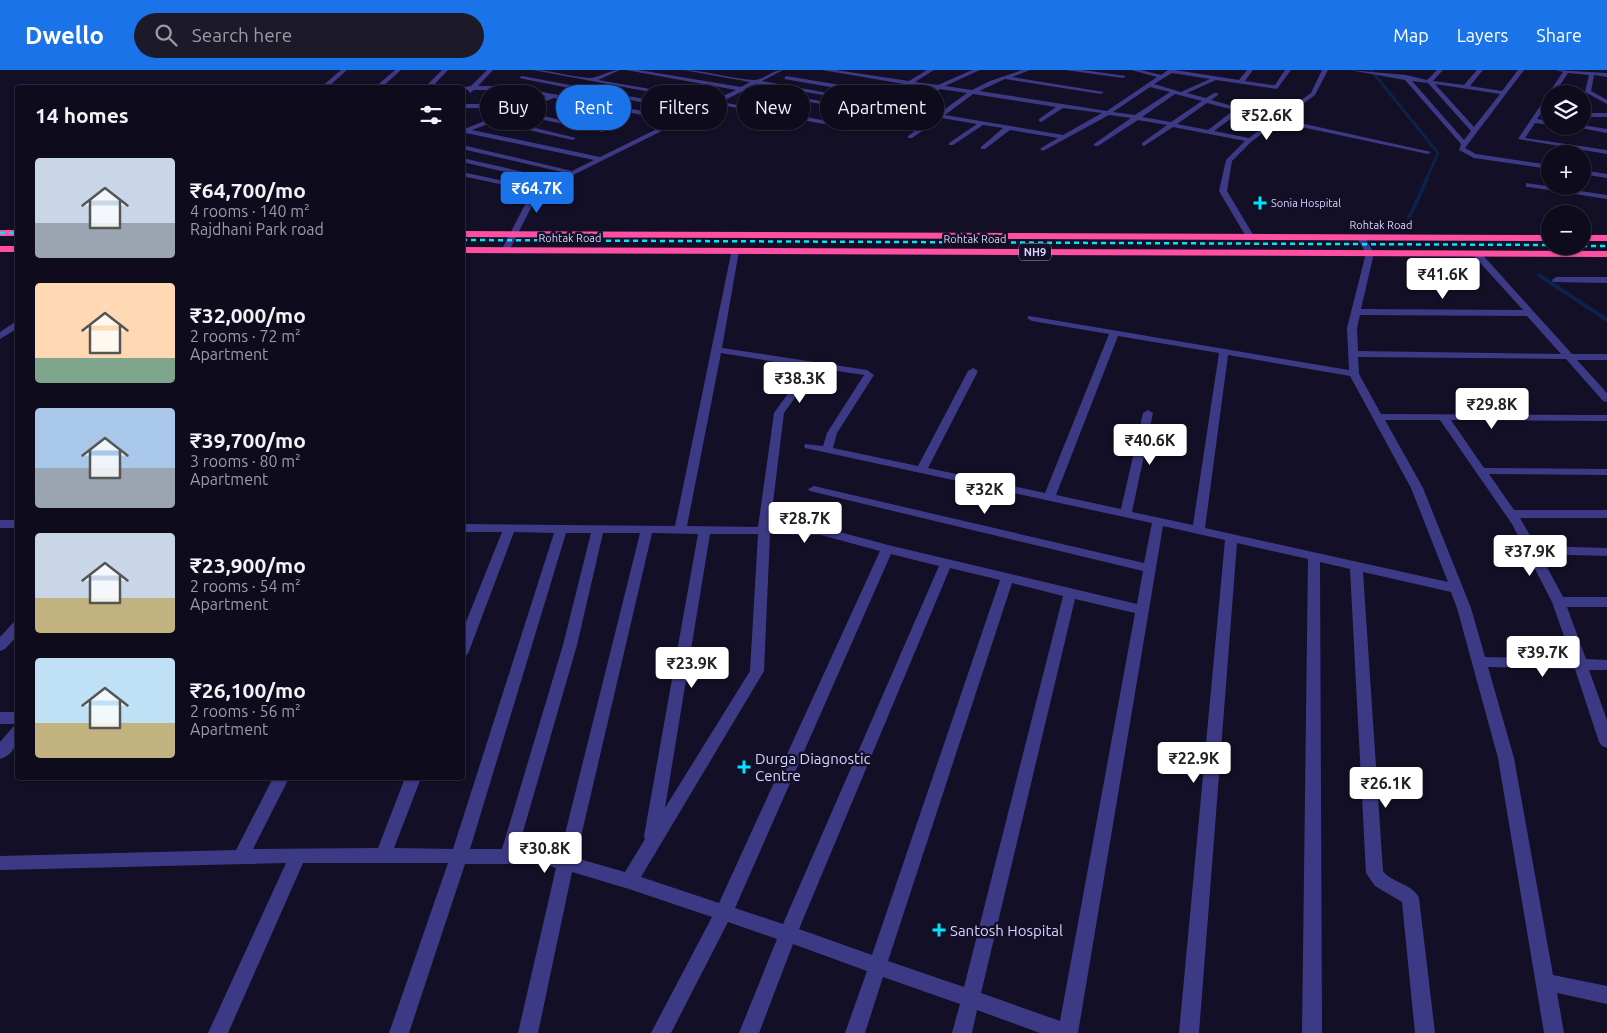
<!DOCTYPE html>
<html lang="en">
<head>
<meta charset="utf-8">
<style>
	body { margin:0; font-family:Ubuntu,sans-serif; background:#1c1929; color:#f1f3f6; height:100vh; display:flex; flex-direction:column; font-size:19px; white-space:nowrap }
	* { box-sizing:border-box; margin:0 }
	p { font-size:16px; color:#9b9ba3 }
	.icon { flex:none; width:28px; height:28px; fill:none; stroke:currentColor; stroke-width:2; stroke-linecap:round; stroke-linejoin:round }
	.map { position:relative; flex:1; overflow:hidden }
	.panel { position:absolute; left:15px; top:15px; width:450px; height:695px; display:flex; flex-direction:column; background:#0e0b1c; border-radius:5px; box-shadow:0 1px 4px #0004,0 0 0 1px #2e2b3b }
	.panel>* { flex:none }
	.guide { position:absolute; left:480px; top:15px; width:475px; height:45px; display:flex; gap:10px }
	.tools { position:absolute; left:1541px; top:15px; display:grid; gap:10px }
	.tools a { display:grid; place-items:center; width:50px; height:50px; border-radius:50%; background:#0e0b1c; box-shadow:0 1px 4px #0004,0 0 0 1px #2e2b3b; font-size:25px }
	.price { position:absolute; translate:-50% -42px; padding:0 11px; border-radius:5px; background:#fff; color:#222; font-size:16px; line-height:32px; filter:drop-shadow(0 1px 2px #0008) }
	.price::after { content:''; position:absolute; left:50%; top:30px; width:15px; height:11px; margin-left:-8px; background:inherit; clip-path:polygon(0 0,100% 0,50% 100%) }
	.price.on { background:#1a73e8; color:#fff }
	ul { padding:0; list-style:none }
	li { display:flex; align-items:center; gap:15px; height:125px; padding:0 20px }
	li span { display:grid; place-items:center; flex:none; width:140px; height:100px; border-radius:5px; color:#555 }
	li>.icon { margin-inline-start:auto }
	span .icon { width:60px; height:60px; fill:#fffc; stroke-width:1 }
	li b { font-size:21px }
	h2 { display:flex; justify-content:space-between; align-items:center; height:60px; padding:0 20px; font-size:21px }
	.chip { padding:0 18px; border-radius:22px; background:#0e0b1c; box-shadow:0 1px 4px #0004,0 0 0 1px #2e2b3b; font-size:18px; line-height:45px }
	.chip.on { background:#1a73e8; color:#fff }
	header { display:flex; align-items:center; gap:30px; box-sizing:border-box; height:70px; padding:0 25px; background:#1a73e8; color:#fff }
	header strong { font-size:24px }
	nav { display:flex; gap:28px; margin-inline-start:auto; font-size:18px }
	.search { width:350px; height:45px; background:#1c1929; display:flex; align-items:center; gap:12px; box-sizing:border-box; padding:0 18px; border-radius:28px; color:#9b9ba3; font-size:19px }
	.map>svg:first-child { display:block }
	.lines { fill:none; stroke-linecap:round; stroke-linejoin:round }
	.stream-far1 { stroke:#0c2248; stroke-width:3 }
	.stream { stroke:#0c2248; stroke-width:4 }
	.minor { fill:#3d3a85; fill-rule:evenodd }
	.highway { fill:#ff4fa3; fill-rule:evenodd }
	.rail { stroke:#00e5ff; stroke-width:2.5; stroke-dasharray:5 4; stroke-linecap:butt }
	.poi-dot { fill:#00e5ff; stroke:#130f26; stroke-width:2 }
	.labels { text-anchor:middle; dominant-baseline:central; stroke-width:5; stroke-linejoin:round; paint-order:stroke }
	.far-poi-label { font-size:11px; fill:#d9d4ff; stroke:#130f26; text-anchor:start }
	.far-street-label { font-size:11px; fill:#d9d4ff; stroke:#130f26 }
	.shield { fill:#130f26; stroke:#9e99be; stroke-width:1 }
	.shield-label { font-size:11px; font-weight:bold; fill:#d9d4ff }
	.near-poi-label { font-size:15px; fill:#d9d4ff; stroke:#130f26; text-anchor:start }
</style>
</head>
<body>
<header>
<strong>Dwello</strong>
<div class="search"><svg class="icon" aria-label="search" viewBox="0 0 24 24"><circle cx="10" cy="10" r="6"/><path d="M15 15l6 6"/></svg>Search here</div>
<nav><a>Map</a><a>Layers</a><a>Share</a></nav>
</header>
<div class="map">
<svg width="1607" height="963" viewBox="0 0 1607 963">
	<rect width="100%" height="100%" fill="#130f26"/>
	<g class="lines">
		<!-- stream-far1 -->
		<polyline class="stream-far1" points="1371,0 1438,83 1426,110"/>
		<!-- stream -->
		<g class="stream">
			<polyline points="1409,148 1427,109"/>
			<polyline points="1539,205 1607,250"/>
		</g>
		<!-- minor -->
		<g class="minor">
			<polygon points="341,0 347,0 327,18 320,18"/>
			<polygon points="395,0 401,0 381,18 374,18"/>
			<polygon points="442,0 448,0 431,18 424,18"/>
			<path d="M487,0H493L478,16H511L679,48L691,42L519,8L522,6L697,39L709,33L533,0C552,0 570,7 589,8C599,8 609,0 620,0L598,10L714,30L736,20L626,0H639L741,17L750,12L683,0C707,0 730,9 754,10C764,10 772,0 783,0L762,11L850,27L847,29L757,14L748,18L837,34L834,36L743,21L721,32L839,53L904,14L822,0H836L909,11L927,0H934L915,12L938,15L972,0H980L945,16L972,20L990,11L1022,0H1030L1012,7L1104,22L1101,24L1005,9L979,21L1107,41L1157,7L1131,0H1141L1161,5L1168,0H1175L1239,10L1247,0H1253L1245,11L1272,15H1275L1285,0H1291L1277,19L1216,10L1187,23L1206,28L1214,23H1218V25L1211,30L1276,48L1311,23L1322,0H1328L1315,25L1282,49L1431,82L1428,84L1278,52L1252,71L1232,91L1227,121L1255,168L1251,170H1248L1219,121L1226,90L1245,71L1173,57L1144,76L1142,75V73L1167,55L1138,50L1098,76H1094V74L1131,48L1109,45L1043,81L1040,79L1041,78L1058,68L1010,60L985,79H981V77L1003,58L983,55L953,75H949V73L977,54L941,48L912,68H908V66L967,23L940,19L877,60H873V58L934,18L911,15L840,57L716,34L539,122L509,181L505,183L501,181L532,121L462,106V102L537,118L549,112L462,92V88L555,109L566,103L462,79V75L572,101L594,90L466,63L462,64V60L507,42L485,38H462V34H485L513,40L546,26L511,20H474L470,23L468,20L459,18L471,16ZM1172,3L1210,9L1181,22L1154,14ZM1150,17L1170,22L1135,45L1113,42ZM973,24L1056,37L1039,49V51L1041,52L1063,38L1102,43L1063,65L945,45ZM1175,24L1202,31L1171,52L1142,47ZM554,28L673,51L600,87L472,60L493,52L573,70L576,68L499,49L514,44L603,62L606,60L520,41ZM1207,33L1234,40L1208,60L1177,54ZM1240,42L1272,51L1249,68L1214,61Z"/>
			<polygon points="1065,0 1083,0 1126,6 1123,8"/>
			<path d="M1349,0L1406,5L1427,10L1437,0H1443L1433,11L1464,15L1477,0H1483L1470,16L1502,21L1518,0H1524L1465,78L1476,84L1550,95V99L1474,88L1459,80L1461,74L1405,10ZM1412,11L1428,13L1471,61L1464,70ZM1435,14L1500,24L1474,57Z"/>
			<polygon points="1555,0 1607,3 1607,7 1594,5 1591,21 1607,30 1607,34 1585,22 1589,5 1568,3 1554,24 1550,24 1550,30 1537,49 1550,51 1550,55 1535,53 1525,68 1607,80 1607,84 1518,69 1563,2"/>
			<polygon points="786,6 859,18 862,20 859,22 784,9"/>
			<rect x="1582" y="43" width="25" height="4"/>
			<polygon points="1582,55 1607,59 1607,63 1570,56"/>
			<polygon points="1582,100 1607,104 1607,108 1582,104"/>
			<polygon points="1526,113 1607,125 1607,129 1529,117 1526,117"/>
			<path d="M1358,166H1364L1374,183L1361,239L1523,240L1474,186L1473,184L1477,182H1480L1572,284H1607V290H1577L1607,323V332L1603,331L1566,289L1358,287L1359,304L1381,344L1607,345V351L1451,350L1484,398L1607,399V405L1489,404L1514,440H1607V448H1520L1536,476L1607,478V486L1540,484L1563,527H1607V537H1567L1586,589L1607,590V600H1589L1607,650V678L1602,676L1599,672L1575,599L1488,597L1514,688L1553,905L1607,916V934L1557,923L1564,963H1544L1498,688L1457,538L1451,522L1363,502L1383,801C1392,813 1413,814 1419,828L1435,963H1415L1402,832L1375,816L1366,803L1350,499L1320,492L1322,963H1302L1308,489L1237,473L1199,963H1179L1225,470L1163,456L1078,963H1040L977,940L972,963H952L960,934L883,907L865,963H845L867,901L793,874L759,963H739L777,869L728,852L671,963H651L712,847L629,819L572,802L538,963H518L556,798L545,794H465L409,963H389L448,793H303L228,963H208L286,793L0,800V786L236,780L273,708H289L253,779L378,778L405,708H421L394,778L453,779L554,463L514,462L469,581L467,585L462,586V562L502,462H462V454L675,456L732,179L739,181L722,278L867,300L874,305L837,363L833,378L918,396L968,301L973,298L978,301L928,398L1045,423L1109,264L1032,251L1027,248L1029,246L1349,300L1347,258L1366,183L1357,168ZM1360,245L1527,246L1561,284L1358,281L1357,258ZM1118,266L1219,283L1193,455L1132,442L1153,343L1148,340L1143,343L1121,439L1056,425ZM721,283L807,297L774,343L758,457L687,456ZM1228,285L1350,306L1411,418L1448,512L1205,458ZM816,298L864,305L827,363L823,376L805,374L804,376L805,378L1152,453L1144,493L814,416L808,419L810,421L1143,501L1137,534L888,475L821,457H770L784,343ZM1385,350H1440L1512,454L1552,532L1572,589L1485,587L1471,538L1423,418ZM566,463H591L563,575L502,779H470ZM603,463H640L560,784L545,780L518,779L577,575ZM652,463L698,464L644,766L645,769L625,802L576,788ZM710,464H758L750,601L665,738ZM770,464L821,465L880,481L719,833L641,807L764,601ZM891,484L939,496L783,854L735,838ZM950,498L1000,510L872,885L799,859ZM1012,513L1063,526L964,917L888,891ZM1075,529L1135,543L1060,951L981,923Z"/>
			<polygon points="1556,207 1607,207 1607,213 1553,212 1552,210"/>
			<polygon points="18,250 18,258 0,269 0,262"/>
			<rect x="0" y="450" width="18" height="8"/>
			<polygon points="18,551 18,565 5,579 0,581 0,567 13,553"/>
			<rect x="0" y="642" width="18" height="12"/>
			<path d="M18,655C18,670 16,684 0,689V672L13,657Z"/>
		</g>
		<!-- highway -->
		<g class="highway">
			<rect x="0" y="160" width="18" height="6"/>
			<polygon points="462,161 1550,165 1550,171 462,167"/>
			<rect x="1582" y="165" width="25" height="6"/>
			<rect x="0" y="176" width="18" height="6"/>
			<polygon points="462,177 1607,181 1607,187 462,183"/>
		</g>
		<!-- rail -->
		<g class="rail">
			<polyline points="0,163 18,163"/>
			<polyline points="462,170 1550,175"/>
			<polyline points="1582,176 1607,176"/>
		</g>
	</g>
	<!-- markers -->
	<g class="poi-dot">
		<path d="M1257.5 125.5h5v5h5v5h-5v5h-5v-5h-5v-5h5z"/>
		<path d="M741.5 689.5h5v5h5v5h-5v5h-5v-5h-5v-5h5z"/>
		<path d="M936.5 852.5h5v5h5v5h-5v5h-5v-5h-5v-5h5z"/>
	</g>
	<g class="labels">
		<!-- far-poi labels -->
		<g class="far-poi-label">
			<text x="1271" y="133">Sonia Hospital</text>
		</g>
		<!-- far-street labels -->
		<g class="far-street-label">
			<text x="1381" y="155">Rohtak Road</text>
			<text x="570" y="168">Rohtak Road</text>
			<text x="975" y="169">Rohtak Road</text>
		</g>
		<!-- shield labels -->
		<rect class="shield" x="1019" y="173.5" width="32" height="17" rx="4"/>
		<g class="shield-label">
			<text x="1035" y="182">NH9</text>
		</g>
		<!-- near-poi labels -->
		<g class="near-poi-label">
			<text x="755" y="688">Durga Diagnostic<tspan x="755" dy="17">Centre</tspan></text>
			<text x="950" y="860">Santosh Hospital</text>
		</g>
	</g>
</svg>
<div class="tools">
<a><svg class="icon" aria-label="layers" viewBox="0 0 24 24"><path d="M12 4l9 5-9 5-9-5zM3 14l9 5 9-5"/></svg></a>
<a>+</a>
<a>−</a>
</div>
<b class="price" style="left:1267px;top:71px">₹52.6K</b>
<b class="price on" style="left:537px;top:144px">₹64.7K</b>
<b class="price" style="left:1443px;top:230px">₹41.6K</b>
<b class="price" style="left:800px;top:334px">₹38.3K</b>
<b class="price" style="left:1492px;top:360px">₹29.8K</b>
<b class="price" style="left:1150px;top:396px">₹40.6K</b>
<b class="price" style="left:985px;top:445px">₹32K</b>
<b class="price" style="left:805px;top:474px">₹28.7K</b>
<b class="price" style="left:1530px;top:507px">₹37.9K</b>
<b class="price" style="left:1543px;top:608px">₹39.7K</b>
<b class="price" style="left:692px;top:619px">₹23.9K</b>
<b class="price" style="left:1194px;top:714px">₹22.9K</b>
<b class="price" style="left:1386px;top:739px">₹26.1K</b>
<b class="price" style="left:545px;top:804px">₹30.8K</b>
<div class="guide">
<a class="chip">Buy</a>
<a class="chip on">Rent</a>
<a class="chip">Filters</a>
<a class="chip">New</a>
<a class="chip">Apartment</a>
</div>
<section class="panel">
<h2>14 homes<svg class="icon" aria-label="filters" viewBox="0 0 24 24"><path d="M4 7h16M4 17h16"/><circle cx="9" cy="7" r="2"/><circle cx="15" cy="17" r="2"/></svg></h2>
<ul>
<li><span style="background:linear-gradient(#c9d6e8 65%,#9aa5b1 0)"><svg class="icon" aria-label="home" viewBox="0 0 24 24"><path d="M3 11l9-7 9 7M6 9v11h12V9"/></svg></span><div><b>₹64,700/mo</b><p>4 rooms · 140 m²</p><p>Rajdhani Park road</p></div></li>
<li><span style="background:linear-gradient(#ffd9b3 75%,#7fa58c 0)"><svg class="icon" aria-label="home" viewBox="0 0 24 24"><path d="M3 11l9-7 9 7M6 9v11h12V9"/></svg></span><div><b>₹32,000/mo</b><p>2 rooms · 72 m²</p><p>Apartment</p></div></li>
<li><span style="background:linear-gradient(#a9c7e8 60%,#9aa5b1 0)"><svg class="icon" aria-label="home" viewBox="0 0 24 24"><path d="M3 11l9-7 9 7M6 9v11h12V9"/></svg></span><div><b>₹39,700/mo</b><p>3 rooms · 80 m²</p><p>Apartment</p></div></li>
<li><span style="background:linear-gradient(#c9d6e8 65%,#c2b280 0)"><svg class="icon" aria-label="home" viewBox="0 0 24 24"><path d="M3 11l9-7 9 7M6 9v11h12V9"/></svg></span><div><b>₹23,900/mo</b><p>2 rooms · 54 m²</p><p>Apartment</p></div></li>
<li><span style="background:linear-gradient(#bfe0f5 65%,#c2b280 0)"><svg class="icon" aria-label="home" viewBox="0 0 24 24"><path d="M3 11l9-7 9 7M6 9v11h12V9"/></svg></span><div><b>₹26,100/mo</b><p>2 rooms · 56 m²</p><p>Apartment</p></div></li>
</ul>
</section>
</div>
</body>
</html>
